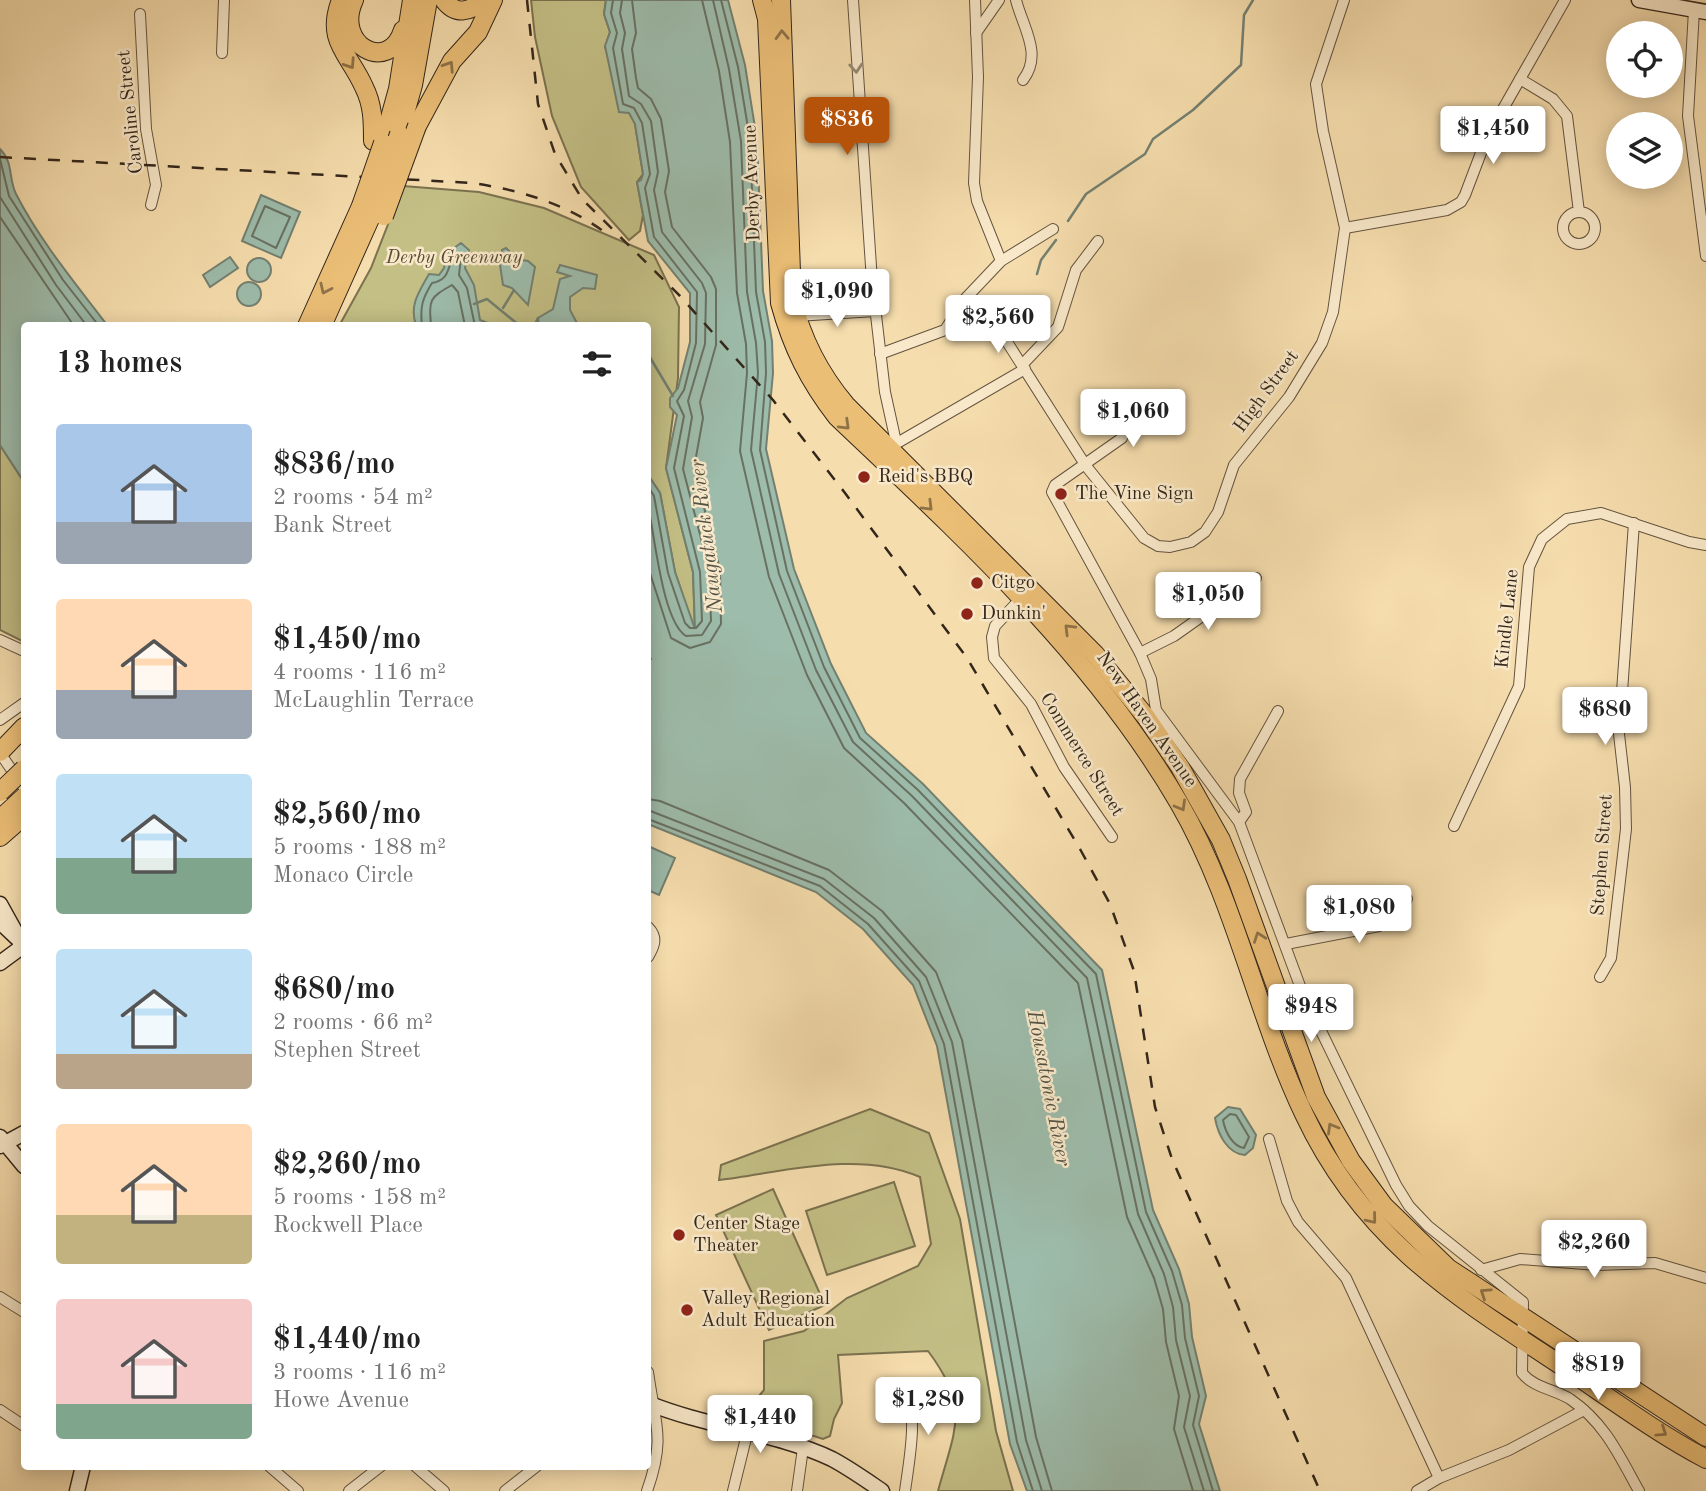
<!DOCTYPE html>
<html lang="en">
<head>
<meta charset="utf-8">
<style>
	body { margin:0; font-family:"Old Standard TT",serif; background:#f6f6f6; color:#222; height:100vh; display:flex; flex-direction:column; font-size:26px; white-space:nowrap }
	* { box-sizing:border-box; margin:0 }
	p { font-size:23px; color:#767676 }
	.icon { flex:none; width:38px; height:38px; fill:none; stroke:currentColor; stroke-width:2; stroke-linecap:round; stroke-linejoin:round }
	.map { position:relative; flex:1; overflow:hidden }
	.side { position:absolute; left:21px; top:322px; width:630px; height:1148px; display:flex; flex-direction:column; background:#fff; border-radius:7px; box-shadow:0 4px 18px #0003 }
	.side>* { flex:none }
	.buttons { position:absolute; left:1606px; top:21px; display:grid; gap:14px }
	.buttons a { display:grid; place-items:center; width:77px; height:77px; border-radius:50%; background:#fff; box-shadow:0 4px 18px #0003; font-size:35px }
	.price { position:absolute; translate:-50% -60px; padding:0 16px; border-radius:7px; background:#fff; color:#222; font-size:23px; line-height:46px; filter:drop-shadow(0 2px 4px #0008) }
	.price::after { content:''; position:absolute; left:50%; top:42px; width:21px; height:16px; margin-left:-10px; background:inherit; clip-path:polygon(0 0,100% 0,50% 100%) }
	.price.selected { background:#b45309; color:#fff }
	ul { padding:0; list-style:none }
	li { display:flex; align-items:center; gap:21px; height:175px; padding:0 35px }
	li span { display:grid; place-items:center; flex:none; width:196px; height:140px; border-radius:7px; color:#555 }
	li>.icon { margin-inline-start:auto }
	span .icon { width:84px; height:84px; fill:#fffc; stroke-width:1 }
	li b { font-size:30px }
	h2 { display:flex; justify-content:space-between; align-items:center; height:84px; padding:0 35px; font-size:30px }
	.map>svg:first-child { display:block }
	.green { fill:#c3bf85; stroke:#7b7250; stroke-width:2 }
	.water { fill:#9dbcab; stroke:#738071; stroke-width:2 }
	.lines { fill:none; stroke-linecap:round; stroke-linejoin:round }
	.shore { stroke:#687162; stroke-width:2 }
	.stream { stroke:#738071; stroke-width:2.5 }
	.street-casing { stroke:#64543f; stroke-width:12 }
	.secondary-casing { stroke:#33261a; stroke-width:17 }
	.highway-casing { stroke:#33261a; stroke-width:20 }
	.street { stroke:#f9e9ca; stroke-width:10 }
	.secondary { stroke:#f9e9ca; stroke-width:14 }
	.highway { stroke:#ebbe76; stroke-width:18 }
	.rail { stroke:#33261a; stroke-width:2.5; stroke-dasharray:12 12; stroke-linecap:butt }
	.highway-bridge-casing { stroke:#33261a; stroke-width:20; stroke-linecap:butt }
	.highway-bridge { stroke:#ebbe76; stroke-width:18 }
	.oneway { stroke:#8f7248 }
	.oneway2 { stroke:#968872 }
	.poi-dot { fill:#8f2418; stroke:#f9e9ca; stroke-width:2.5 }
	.labels { text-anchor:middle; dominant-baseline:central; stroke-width:5; stroke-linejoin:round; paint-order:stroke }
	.street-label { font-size:19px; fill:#33261a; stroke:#f9e9ca }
	.park-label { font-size:19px; font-style:italic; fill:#574c35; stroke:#f9e9ca }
	.poi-label { font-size:19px; fill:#33261a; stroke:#f9e9ca; text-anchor:start }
	.water-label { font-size:21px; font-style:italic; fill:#535346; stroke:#f9e9ca }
</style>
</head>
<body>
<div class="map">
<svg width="1706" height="1491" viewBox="0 0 1706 1491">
	<rect width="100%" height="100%" fill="#f6ddad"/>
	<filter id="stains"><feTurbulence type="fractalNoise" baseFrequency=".00286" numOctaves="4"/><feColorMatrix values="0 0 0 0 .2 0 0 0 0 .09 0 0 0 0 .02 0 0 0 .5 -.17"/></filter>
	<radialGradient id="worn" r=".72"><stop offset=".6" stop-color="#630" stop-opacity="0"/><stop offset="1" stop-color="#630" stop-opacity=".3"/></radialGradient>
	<!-- green -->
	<g class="green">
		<polygon points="531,0 606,0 604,14 610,32 605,47 635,124 643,174 637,182 643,215 640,231 629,240 581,187 552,116 535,37"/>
		<polygon points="403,186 479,192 544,208 654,255 679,307 678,378 666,468 693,572 695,632 675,572 660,493 648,475 648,326 339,326 371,268"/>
		<polygon points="0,445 24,482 24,642 0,630"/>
		<path d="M870,1109L929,1133L960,1219L996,1431L1013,1491H938C955,1428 971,1408 928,1351L838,1355L842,1403L834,1419L830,1436L823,1439L757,1418L759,1396L764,1390V1341L804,1331L847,1298L918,1266L931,1244L920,1177C858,1150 784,1172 719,1180L721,1165Z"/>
		<polygon points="894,1182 915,1246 827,1275 806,1211"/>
		<polygon points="773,1189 825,1305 769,1330 716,1215"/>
	</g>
	<!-- water -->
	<g class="water">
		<polygon points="606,0 728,0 745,65 757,140 763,291 772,341 773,373 766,449 794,569 831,664 866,733 923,784 1102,970 1153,1210 1179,1269 1189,1304 1192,1337 1206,1396 1199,1424 1220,1491 1027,1491 1010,1444 937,1046 913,985 863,929 816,892 648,824 648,660 651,659 648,653 648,475 660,493 675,572 695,629 693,572 666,468 677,415 670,407 670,398 678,388 690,342 690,293 648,241 637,182 641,180 643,174 635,124 629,113 619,112 605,46 610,32 604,14"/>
		<path d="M0,149C14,163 8,178 16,194C40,241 76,284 107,325L24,326V482L0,445Z"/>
		<polygon points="261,195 300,212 281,258 242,241"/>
		<path d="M461,243L469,250L465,268L474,285L480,320L493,325H416C409,305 419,292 429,274L439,275L444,268L447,253Z"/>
		<polygon points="506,248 517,259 528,261 535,267 528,305 512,288 503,285 500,265 502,250"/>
		<polygon points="230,257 238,268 210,287 203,275"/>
		<circle cx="259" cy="270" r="12"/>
		<polygon points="560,265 597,275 595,289 583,288 570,297 570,310 578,325 539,325 538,318 553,309 560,279 570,276 557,272"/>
		<circle cx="249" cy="294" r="12"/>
		<polygon points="648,846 675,858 659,895 648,890"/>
		<path d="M1228,1107L1240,1109L1256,1135L1253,1148L1245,1155C1228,1154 1218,1135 1215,1118Z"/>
	</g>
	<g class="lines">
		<!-- shore -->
		<g class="shore">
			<polyline points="613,0 611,13 617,33 613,48 623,104 634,108 642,123 650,174 645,188 654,237 697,292 696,343 684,390 677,401 684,416 674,468 700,572 702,621 696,628 690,628 685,623 668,573 654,496 648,486"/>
			<path d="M622,0L620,13L625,33L622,49L629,96L641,104L651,121L658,172L654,190L662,232L702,283L706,293L705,344L688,401L692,417L683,469L709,569L711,621L702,635L686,636C662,621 655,535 648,507"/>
			<polyline points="632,0 636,33 632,49 636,78 638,88 651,99 661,119 669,171 665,192 672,227 711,277 716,289 716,345 700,402 703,418 694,468 720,570 721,624 710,642 690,648 671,638 648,567"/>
			<polyline points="702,0 719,71 730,142 737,293 746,344 747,373 740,451 769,577 807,675 844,748 904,803 1078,983 1127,1217 1154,1278 1163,1309 1166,1342 1179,1396 1174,1429 1193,1491"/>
			<polyline points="713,0 729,69 741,141 747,292 756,343 758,373 751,450 779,574 816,670 853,742 912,796 1087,978 1138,1214 1164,1274 1173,1307 1176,1340 1190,1396 1184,1427 1204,1491"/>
			<polyline points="721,0 738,67 750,140 756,292 765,342 766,373 760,450 787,571 824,667 860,738 918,790 1096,974 1146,1212 1172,1271 1182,1305 1185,1338 1199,1396 1193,1425 1213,1491"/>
			<polyline points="0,159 9,196 63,280 99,326"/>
			<polyline points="0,197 56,285 87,326"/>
			<polygon points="265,206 290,217 276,248 252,236"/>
			<polyline points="0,217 74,326"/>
			<path d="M422,326C420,307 422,299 432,283C453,279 445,264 457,254L461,257L459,275L467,288L475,326"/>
			<path d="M431,326C429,299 429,298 452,285L458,292L465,326"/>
			<polyline points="648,799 660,801 829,870 882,911 936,972 962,1040 1036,1437 1052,1491"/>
			<polyline points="648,810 824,879 874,918 926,977 952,1042 1026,1440 1042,1491"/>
			<polyline points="648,819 820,886 868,924 919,981 944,1044 1017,1442 1033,1491"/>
			<path d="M1230,1114L1236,1115L1249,1137L1244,1148C1232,1146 1225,1131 1223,1120Z"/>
		</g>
		<!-- stream -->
		<g class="stream">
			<polyline points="1068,221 1086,194 1145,154 1153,139 1193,110 1241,65 1244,15 1253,0"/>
			<polyline points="1037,274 1041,260 1056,240"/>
			<polyline points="474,304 487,299 520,326"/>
			<polyline points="503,308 514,290"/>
			<polyline points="534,326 538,318"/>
			<polyline points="648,354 673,396"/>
		</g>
		<!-- street casing -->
		<g class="street-casing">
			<g id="street">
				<polyline points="853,0 872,281 885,392 896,442"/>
				<polyline points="975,0 978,77 974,183 977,201 1001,261"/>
				<path d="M1016,0C1023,28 1043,54 1023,80"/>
				<polyline points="1694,10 1688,116 1706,256"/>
				<polyline points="140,14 146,129 156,185 151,205"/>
				<polyline points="976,33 999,0"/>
				<polyline points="222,53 224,0"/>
				<polyline points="1520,79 1553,99 1567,116 1579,212"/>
				<circle cx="1579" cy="228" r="16"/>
				<polyline points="1345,228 1447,210 1461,202 1465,195 1487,137 1565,0"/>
				<polyline points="796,316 875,311"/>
				<polyline points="995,323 1086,466 1144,538 1158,546 1170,547 1191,542 1205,532 1218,512 1234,465 1289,397 1322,343 1333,312 1345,228 1323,131 1316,84 1344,0"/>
				<polyline points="880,354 945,330 965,299 1001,261 1053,229"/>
				<polyline points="1022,365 1058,327 1076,270 1098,241"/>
				<polyline points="1122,406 1125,426 1122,438 1055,485 1052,492 1140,653 1151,679 1156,710"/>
				<polyline points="892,446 1025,369"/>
				<polyline points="1024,595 995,626 992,637 994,658 1031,704 1064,767 1112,837"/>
				<polyline points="0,640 24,651"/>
				<polyline points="1140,653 1174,636 1256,578"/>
				<path d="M1156,710L1239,822L1303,994L1396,1185L1409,1206L1428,1226L1523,1302L1522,1373C1534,1388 1554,1389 1570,1399C1605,1423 1619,1455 1639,1491"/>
				<polyline points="0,720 24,703"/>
				<polyline points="0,753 24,788"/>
				<polyline points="1239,822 1246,812 1239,793 1240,779 1278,711"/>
				<polyline points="1454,826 1519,686 1529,567 1542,539 1567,519 1601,513 1689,542 1706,545"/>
				<path d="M648,927C658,937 655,945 648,957"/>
				<polyline points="1286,944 1379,926 1407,899"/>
				<polyline points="1600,977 1611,958 1626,829 1625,787 1619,734 1634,523"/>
				<polyline points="1269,1139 1287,1201 1298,1222 1346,1278 1439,1478"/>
				<polyline points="1481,1270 1520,1259 1597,1265 1655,1263 1706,1278"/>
				<polyline points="0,1297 24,1312"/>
				<polyline points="0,1410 24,1426"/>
				<polyline points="269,1466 298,1491"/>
				<polyline points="415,1466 444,1491"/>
				<polyline points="349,1491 381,1466"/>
				<polyline points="505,1491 537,1466"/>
				<path d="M647,1491C666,1437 655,1424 648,1372"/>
				<polyline points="733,1491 747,1434"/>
				<polyline points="797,1491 803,1448"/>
				<path d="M905,1491C910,1455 917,1421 907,1385"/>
				<polyline points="1417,1491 1439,1478 1509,1450 1584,1410"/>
			</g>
		</g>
		<!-- secondary casing -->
		<g class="secondary-casing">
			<g id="secondary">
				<polyline points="1639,0 1706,12"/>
				<polyline points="0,904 21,942"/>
				<polyline points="0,922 19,940"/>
				<polyline points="0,963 19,949 21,942"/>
				<polyline points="0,1137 24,1166"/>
				<polyline points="0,1146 24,1133"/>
				<path d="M648,1403C706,1427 778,1433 832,1459C849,1468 866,1480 882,1491"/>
				<polyline points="77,1491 83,1466"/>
			</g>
		</g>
		<!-- highway casing -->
		<g class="highway-casing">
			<g id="highway">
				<path d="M341,0C325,41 349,53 364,87C373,105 373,121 373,141"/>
				<path d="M354,0C333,45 389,75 403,30"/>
				<path d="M444,0C455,15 470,13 482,0"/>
				<path d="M762,0L767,19L780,303C792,347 809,381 837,417C960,534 1093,655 1179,803C1236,901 1256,1013 1304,1114C1363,1240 1454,1295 1565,1368C1611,1399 1657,1433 1706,1459"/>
				<path d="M781,0L792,299C802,340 819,373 846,405L1095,654L1146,717L1180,767L1221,840L1237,879L1316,1097L1351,1161L1384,1206L1448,1268L1706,1437"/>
				<polyline points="417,126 452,61 478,32 493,0"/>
				<polyline points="399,134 413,85 428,0"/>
				<polyline points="383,143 398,89 412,0"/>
				<polyline points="307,326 361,206"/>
				<polyline points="322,326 373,212"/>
				<polyline points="0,752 24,727"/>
				<polyline points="0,819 24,797"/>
				<polyline points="0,837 24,816"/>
			</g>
		</g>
		<!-- street -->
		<use href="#street" class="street"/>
		<!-- secondary -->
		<use href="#secondary" class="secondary"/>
		<!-- highway -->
		<use href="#highway" class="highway"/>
		<!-- rail -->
		<g class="rail">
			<polyline points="527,0 538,104 555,154 582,199 680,296 773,400 845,493 967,658 1080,849 1110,904 1134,971 1155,1107 1172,1159 1320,1491"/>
			<path d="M0,157L472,183C520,190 568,204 607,234"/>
		</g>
		<!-- highway-bridge casing -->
		<g class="highway-bridge-casing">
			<g id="highway-bridge">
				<polyline points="361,206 383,143"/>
				<polyline points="373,212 399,134"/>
				<polyline points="384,216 417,126"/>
				<polyline points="0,792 24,769"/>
			</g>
		</g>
		<!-- highway-bridge -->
		<use href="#highway-bridge" class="highway-bridge"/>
	</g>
	<!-- one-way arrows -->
	<defs><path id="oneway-chevron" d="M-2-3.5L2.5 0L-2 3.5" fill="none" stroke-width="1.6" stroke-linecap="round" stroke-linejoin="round" transform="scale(1.75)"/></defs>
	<g class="oneway">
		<use href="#oneway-chevron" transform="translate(782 35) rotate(-92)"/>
		<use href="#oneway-chevron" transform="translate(350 64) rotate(57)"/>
		<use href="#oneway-chevron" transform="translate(449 66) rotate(-57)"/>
		<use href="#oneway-chevron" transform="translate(325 289) rotate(115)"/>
		<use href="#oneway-chevron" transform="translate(845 425) rotate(44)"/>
		<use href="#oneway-chevron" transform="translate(928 506) rotate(45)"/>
		<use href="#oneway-chevron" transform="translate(1069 629) rotate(-135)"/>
		<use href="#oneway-chevron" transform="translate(1181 806) rotate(60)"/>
		<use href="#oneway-chevron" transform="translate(1259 937) rotate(-110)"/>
		<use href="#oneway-chevron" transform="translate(1332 1128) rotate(-120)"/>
		<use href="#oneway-chevron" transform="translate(1372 1219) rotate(51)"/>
		<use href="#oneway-chevron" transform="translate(1485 1293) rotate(-146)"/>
		<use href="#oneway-chevron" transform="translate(1662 1432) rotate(34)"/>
	</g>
	<use class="oneway2" href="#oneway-chevron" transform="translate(856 68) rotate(86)"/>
	<!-- markers -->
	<g class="poi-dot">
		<circle cx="864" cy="477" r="7"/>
		<circle cx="1061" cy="494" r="7"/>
		<circle cx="977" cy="583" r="7"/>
		<circle cx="967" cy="614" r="7"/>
		<circle cx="679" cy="1235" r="7"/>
		<circle cx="687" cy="1310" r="7"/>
	</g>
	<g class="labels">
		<!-- street labels -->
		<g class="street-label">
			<text transform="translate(131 112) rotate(-96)">Caroline Street</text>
			<text transform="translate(753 183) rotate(-92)">Derby Avenue</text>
			<text transform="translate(1267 392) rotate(-54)">High Street</text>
			<text transform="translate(1508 619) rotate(-84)">Kindle Lane</text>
			<text transform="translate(1146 720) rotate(55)">New Haven Avenue</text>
			<text transform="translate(1081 755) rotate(58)">Commerce Street</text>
			<text transform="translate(1603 855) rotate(-86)">Stephen Street</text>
		</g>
		<!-- park labels -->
		<g class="park-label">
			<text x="454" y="258">Derby Greenway</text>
		</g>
		<!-- poi labels -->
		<g class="poi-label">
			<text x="878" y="477">Reid's BBQ</text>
			<text x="1075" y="494">The Vine Sign</text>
			<text x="991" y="583">Citgo</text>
			<text x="981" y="614">Dunkin'</text>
			<text x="693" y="1224">Center Stage<tspan x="693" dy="22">Theater</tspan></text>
			<text x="701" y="1299">Valley Regional<tspan x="701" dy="22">Adult Education</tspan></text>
		</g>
		<!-- water labels -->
		<g class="water-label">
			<text transform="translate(707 536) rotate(-97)">Naugatuck River</text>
			<text transform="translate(1048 1088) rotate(79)">Housatonic River</text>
		</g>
	</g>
	<rect width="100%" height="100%" filter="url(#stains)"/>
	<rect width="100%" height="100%" fill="url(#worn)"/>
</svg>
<div class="buttons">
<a><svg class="icon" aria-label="locate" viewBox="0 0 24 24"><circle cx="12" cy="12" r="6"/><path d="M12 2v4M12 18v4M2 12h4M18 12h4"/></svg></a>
<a><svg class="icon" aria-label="layers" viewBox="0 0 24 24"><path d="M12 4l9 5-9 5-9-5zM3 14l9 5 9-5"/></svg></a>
</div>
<b class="price selected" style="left:847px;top:157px">$836</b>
<b class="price" style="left:1493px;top:166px">$1,450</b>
<b class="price" style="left:837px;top:329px">$1,090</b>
<b class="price" style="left:998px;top:355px">$2,560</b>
<b class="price" style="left:1133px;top:449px">$1,060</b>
<b class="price" style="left:1208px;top:632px">$1,050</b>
<b class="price" style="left:1605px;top:747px">$680</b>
<b class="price" style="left:1359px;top:945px">$1,080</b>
<b class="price" style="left:1311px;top:1044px">$948</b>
<b class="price" style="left:1594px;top:1280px">$2,260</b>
<b class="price" style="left:1598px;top:1402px">$819</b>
<b class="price" style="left:928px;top:1437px">$1,280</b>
<b class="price" style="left:760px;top:1455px">$1,440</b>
<section class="side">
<h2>13 homes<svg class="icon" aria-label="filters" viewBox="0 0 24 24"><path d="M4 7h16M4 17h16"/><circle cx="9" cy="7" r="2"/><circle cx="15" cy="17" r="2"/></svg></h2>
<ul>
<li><span style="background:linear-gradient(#a9c7e8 70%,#9aa5b1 0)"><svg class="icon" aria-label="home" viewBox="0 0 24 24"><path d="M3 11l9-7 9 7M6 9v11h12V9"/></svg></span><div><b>$836/mo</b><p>2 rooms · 54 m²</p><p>Bank Street</p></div></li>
<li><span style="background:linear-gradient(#ffd9b3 65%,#9aa5b1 0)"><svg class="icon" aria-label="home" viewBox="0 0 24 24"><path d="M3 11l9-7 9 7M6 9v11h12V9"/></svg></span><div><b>$1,450/mo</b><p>4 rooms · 116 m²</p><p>McLaughlin Terrace</p></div></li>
<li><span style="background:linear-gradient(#bfe0f5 60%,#7fa58c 0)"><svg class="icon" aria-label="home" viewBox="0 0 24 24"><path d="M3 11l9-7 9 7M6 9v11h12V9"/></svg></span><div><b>$2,560/mo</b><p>5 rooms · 188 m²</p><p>Monaco Circle</p></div></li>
<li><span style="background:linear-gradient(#bfe0f5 75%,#b9a48a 0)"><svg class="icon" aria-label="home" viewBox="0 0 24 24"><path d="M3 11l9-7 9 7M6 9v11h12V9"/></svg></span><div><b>$680/mo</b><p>2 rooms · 66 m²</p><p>Stephen Street</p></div></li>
<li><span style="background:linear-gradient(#ffd9b3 65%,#c2b280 0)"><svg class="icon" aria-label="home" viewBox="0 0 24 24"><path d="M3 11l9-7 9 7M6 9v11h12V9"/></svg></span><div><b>$2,260/mo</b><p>5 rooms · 158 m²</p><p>Rockwell Place</p></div></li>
<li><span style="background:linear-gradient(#f6c9c9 75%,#7fa58c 0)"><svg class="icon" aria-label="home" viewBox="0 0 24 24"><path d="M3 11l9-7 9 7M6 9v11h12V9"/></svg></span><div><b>$1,440/mo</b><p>3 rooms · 116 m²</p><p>Howe Avenue</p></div></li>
</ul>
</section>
</div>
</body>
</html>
